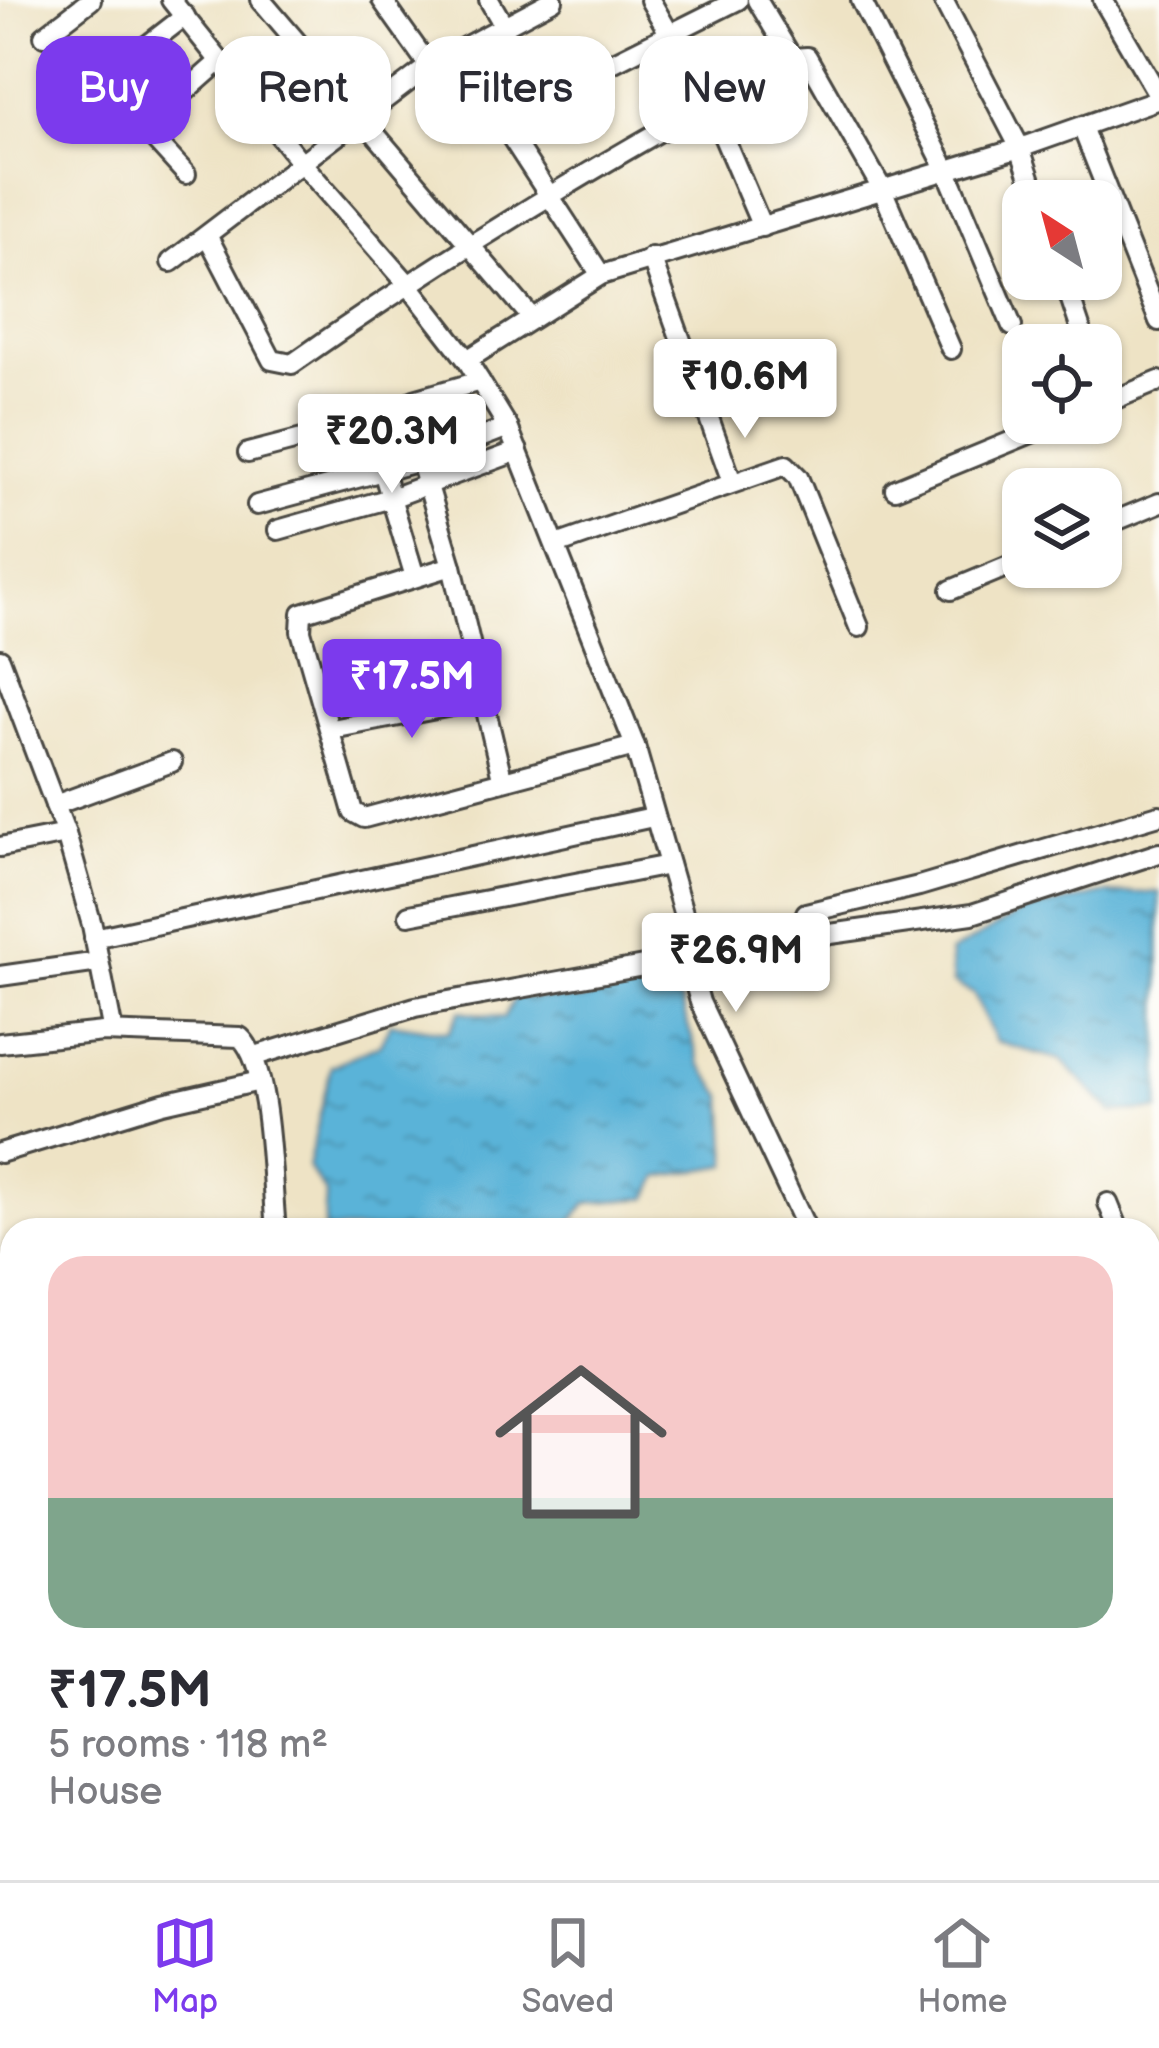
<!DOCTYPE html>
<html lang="en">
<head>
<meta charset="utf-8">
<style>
	body { margin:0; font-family:"Balsamiq Sans",sans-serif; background:#f2f2f3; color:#2b2b33; height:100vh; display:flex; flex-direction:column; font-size:45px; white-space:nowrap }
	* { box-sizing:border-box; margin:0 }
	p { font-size:39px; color:#7c7c81 }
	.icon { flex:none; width:66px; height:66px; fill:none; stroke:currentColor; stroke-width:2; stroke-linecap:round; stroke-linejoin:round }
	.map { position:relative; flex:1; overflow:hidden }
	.drawer { position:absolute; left:0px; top:1218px; width:1161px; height:663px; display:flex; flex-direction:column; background:#fff; border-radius:36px 36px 0 0; box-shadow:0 3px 9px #0004 }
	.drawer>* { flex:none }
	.top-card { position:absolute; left:36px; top:36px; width:1089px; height:108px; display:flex; gap:24px }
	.needle { width:78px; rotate:324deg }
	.fabs { position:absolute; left:1002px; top:180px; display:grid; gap:24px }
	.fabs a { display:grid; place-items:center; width:120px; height:120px; border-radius:24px; background:#fff; box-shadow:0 3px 9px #0004; font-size:60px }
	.price { position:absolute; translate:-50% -102px; padding:0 27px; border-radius:12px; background:#fff; color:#222; font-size:39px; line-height:78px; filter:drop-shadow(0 3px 6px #0008) }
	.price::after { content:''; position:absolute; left:50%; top:72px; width:36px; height:27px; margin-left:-18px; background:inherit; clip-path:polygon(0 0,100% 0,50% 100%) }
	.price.active { background:#7c3aed; color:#fff }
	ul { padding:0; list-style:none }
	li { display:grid; align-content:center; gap:24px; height:636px; padding:0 48px }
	li span { display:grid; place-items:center; height:372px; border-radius:36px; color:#555 }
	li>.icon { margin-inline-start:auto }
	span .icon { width:216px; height:216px; fill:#fffc; stroke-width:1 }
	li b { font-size:51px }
	.chip { padding:0 42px; border-radius:36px; background:#fff; box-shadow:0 3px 9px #0004; font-size:42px; line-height:108px }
	.chip.active { background:#7c3aed; color:#fff }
	.dock { display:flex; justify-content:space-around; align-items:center; height:168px; border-top:3px solid #e1e1e2; background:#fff; font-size:33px; color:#7c7c81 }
	.dock a { display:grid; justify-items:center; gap:6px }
	.dock .active { color:#7c3aed }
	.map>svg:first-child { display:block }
	.water { fill:url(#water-ripples); stroke:#426f82; stroke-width:3 }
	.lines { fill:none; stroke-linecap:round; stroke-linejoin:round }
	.minor-casing { stroke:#484742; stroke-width:24 }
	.minor { stroke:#fff; stroke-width:18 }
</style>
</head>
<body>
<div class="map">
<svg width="1159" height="1880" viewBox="0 0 1159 1880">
	<defs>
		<pattern id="water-ripples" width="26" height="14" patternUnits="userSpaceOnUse" patternTransform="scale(3)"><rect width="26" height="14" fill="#5ab3d8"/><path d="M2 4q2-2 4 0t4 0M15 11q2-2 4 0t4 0" fill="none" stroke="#4b92af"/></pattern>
	</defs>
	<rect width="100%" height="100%" fill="#fdfcf7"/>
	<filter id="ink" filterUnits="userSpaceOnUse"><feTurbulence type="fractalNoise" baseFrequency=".00833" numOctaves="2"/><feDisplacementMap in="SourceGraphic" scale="24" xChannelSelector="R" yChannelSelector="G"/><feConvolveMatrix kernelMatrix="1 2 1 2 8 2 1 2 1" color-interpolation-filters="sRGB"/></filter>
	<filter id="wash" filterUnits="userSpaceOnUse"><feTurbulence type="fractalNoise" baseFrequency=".004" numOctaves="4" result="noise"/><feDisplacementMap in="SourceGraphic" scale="48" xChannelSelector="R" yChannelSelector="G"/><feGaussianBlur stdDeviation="2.7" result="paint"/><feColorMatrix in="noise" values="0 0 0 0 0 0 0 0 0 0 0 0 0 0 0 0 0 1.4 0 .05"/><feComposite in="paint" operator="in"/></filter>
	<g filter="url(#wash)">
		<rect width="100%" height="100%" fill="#eee3c5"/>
		<!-- water -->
		<g class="water">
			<polygon points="1159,892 1159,1110 1112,1112 1061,1060 996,1042 974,994 953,983 950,953 1024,911 1102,894"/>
			<polygon points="637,986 680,1000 700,1063 724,1097 728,1165 659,1177 648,1198 587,1203 565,1230 324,1230 326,1193 308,1167 331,1066 380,1044 391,1023 449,1032 460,1011 504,1018 515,997 582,1000"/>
		</g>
	</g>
	<g filter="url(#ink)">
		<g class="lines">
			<!-- minor casing -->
			<g class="minor-casing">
				<g id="minor">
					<polyline points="171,0 299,160 407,283 467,360 508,427 635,746 684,916 688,958 700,1002 807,1230"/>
					<polyline points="261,0 532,318"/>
					<polyline points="382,0 429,66"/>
					<polyline points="489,0 503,24"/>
					<polyline points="650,0 709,103 762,227"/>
					<polyline points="757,0 792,58"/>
					<polyline points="861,0 947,171 1012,326"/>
					<polyline points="943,0 1020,148 1038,201"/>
					<polyline points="1103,0 1159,96"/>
					<polyline points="44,36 91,0"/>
					<polyline points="463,49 504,126 601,275"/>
					<polyline points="608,65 738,0"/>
					<polyline points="101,81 186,174"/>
					<polyline points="61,112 185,16"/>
					<polyline points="1082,127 1159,321"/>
					<polyline points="144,128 220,61"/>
					<path d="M208,237L272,360L292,364C452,251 619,151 792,58L807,57L882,189L951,349"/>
					<polyline points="651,257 732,482"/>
					<polyline points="171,262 429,66 553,0"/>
					<polyline points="1064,279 1081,330"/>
					<polyline points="467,360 601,275 1020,148 1159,99"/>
					<polyline points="480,381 414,400 406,412 452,566 502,778"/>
					<polyline points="1101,405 1159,381"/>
					<polyline points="248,453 406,412"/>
					<polyline points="383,471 415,577"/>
					<polyline points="895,489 1056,423"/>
					<polyline points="257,505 420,461 508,427"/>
					<polyline points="1101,527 1159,503"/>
					<polyline points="278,530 391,498 518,451"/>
					<polyline points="559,544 786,465 798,477 859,627"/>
					<polyline points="452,566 302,613 301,631 353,812 364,818 635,746"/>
					<polyline points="951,590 1023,560"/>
					<polyline points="0,659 66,834 92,925 113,1032"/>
					<polyline points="332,729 483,700"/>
					<polyline points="55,805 172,762"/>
					<polyline points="0,847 66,834"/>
					<polyline points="806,913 919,886 1159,815"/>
					<polyline points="409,915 669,865"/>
					<polyline points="94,938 653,817"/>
					<polyline points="0,976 99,962"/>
					<path d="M0,1043L103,1032L240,1037C272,1066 271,1185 276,1230"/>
					<polyline points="255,1056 415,1007 795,939 972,914 1159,853"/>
					<polyline points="0,1153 163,1103 260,1081"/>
					<polyline points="1108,1203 1119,1230"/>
					<polyline points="1149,1307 1159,1332"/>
					<polyline points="1149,1729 1159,1744"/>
					<polyline points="1149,1830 1159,1823"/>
					<polyline points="0,1865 12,1857"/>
					<polyline points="351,1869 354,1880"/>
					<polyline points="551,1869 560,1880"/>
					<polyline points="103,1880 121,1869"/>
					<polyline points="277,1880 284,1869"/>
					<polyline points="773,1880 781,1869"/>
					<polyline points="1076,1880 1092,1869"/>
				</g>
			</g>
			<!-- minor -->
			<use href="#minor" class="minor"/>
		</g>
	</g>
</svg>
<div class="fabs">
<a><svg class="needle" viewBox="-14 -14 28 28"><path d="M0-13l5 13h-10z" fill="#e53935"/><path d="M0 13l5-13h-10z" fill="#7c7c81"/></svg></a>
<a><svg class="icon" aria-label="locate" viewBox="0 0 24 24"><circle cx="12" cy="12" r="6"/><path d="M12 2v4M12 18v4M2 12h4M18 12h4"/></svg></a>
<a><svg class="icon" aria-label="layers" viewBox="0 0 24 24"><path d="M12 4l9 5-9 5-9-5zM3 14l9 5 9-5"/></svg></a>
</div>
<b class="price" style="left:745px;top:441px">₹10.6M</b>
<b class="price" style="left:392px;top:496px">₹20.3M</b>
<b class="price active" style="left:412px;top:741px">₹17.5M</b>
<b class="price" style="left:736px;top:1015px">₹26.9M</b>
<div class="top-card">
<a class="chip active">Buy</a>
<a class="chip">Rent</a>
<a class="chip">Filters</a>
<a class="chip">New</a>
</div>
<section class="drawer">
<ul>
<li><span style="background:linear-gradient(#f6c9c9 65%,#7fa58c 0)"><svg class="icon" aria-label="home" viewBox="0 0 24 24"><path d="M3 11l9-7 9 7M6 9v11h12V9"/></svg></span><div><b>₹17.5M</b><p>5 rooms · 118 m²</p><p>House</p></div></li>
</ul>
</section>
</div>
<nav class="dock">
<a class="active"><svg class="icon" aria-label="map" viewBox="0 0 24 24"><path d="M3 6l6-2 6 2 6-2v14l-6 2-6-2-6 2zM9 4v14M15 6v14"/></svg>Map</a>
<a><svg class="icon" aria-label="saved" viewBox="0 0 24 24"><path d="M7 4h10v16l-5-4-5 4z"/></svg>Saved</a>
<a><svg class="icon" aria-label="home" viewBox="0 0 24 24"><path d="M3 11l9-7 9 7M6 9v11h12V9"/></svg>Home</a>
</nav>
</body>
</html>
